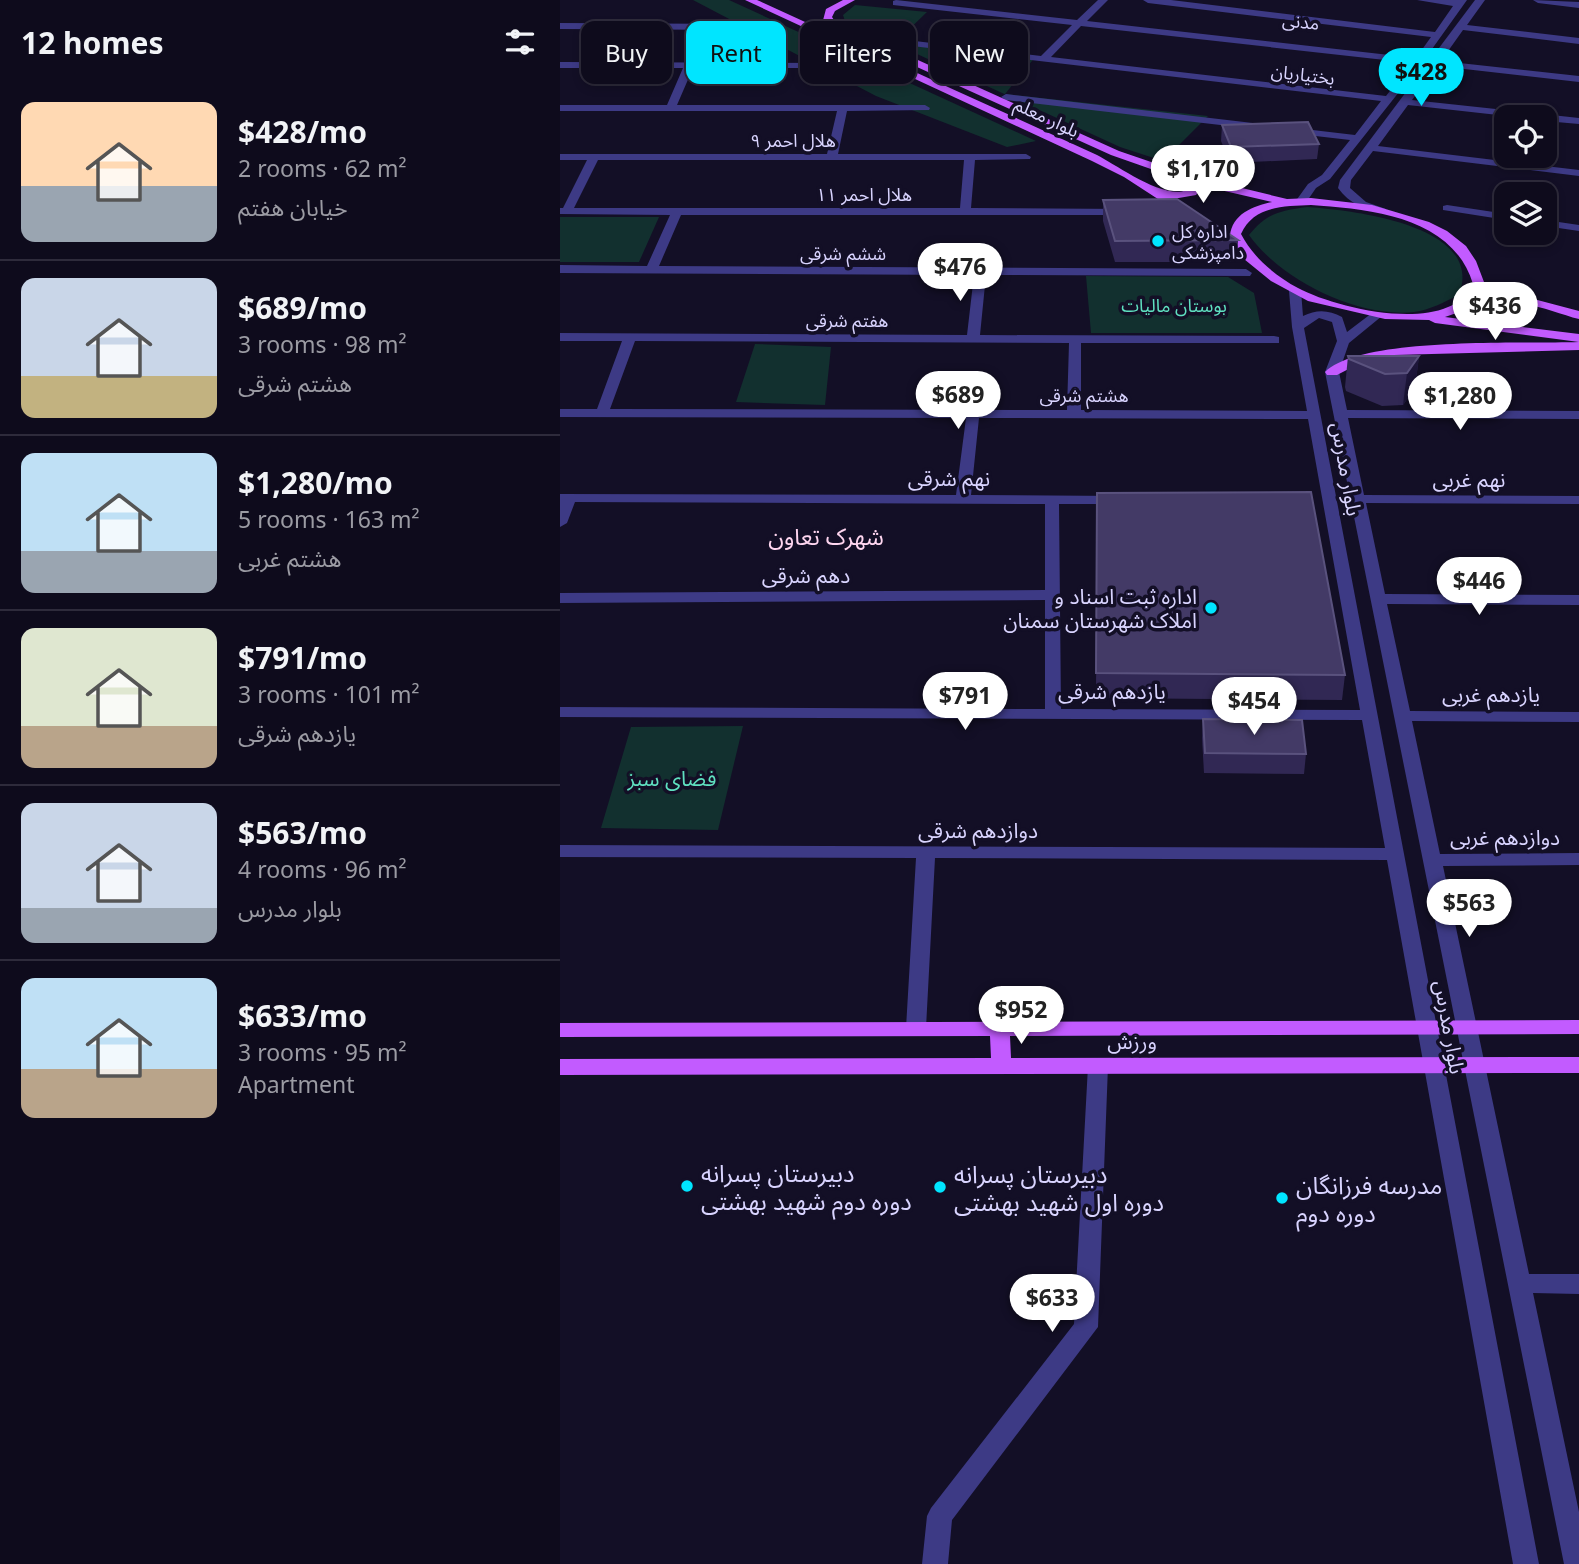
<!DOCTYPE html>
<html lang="en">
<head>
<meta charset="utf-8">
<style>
	body { margin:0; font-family:"Noto Sans","Noto Sans Arabic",sans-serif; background:#171425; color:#f1f3f6; height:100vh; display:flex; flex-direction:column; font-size:26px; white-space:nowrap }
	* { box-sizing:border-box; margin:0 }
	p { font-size:23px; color:#9b9ba3 }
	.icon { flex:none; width:38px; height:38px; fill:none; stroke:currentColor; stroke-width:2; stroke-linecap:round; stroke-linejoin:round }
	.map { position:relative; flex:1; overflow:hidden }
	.side { display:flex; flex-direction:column; background:#0e0b1c; width:560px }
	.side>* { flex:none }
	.banner { position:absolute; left:21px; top:21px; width:665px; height:63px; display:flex; gap:14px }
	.buttons { position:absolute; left:934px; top:105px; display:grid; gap:14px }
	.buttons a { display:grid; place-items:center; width:63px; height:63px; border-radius:14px; background:#0e0b1c; box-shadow:0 4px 10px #0003,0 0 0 2px #2e2b3b; font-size:35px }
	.price { position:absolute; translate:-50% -60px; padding:0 16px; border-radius:24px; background:#fff; color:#222; font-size:23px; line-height:46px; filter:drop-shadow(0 2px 4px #0008) }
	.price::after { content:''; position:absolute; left:50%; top:42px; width:21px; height:16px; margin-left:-10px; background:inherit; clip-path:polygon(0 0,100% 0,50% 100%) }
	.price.active { background:#00e5ff; color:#111 }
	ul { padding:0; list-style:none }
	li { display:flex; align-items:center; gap:21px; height:175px; padding:0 21px }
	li+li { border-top:2px solid #2e2b3b }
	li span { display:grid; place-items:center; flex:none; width:196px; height:140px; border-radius:14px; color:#555 }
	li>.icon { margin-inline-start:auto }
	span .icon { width:84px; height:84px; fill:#fffc; stroke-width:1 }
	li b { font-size:30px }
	h2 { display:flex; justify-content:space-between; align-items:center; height:84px; padding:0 21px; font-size:30px }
	.tag { padding:0 24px; border-radius:14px; background:#0e0b1c; box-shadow:0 4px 10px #0003,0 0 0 2px #2e2b3b; font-size:24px; line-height:63px }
	.tag.active { background:#00e5ff; color:#111 }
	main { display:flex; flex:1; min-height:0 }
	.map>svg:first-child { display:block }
	.green { fill:#12302f }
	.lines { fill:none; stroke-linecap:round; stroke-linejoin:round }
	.minor { fill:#3d3a85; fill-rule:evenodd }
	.major { fill:#c25bff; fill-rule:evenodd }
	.wall { fill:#312854 }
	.shaded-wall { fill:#1d163a }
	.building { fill:#433a66; stroke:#5a527e; stroke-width:2 }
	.poi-dot { fill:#00e5ff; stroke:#130f26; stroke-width:2.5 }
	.labels { text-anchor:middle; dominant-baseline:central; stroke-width:7; stroke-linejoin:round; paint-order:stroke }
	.far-street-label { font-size:18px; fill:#d9d4ff; stroke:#130f26 }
	.far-poi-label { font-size:18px; fill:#d9d4ff; stroke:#130f26; text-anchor:start }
	.far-park-label { font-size:18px; fill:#5fe0c0; stroke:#130f26 }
	.street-label { font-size:21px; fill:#d9d4ff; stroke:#130f26 }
	.poi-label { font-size:21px; fill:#d9d4ff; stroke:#130f26; text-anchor:end }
	.park-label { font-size:21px; fill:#5fe0c0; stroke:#130f26 }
	.neighbourhood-label { font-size:23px; fill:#ffd6f0; stroke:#130f26 }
	.near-poi-label { font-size:24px; fill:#d9d4ff; stroke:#130f26; text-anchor:start }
</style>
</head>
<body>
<main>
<section class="side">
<h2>12 homes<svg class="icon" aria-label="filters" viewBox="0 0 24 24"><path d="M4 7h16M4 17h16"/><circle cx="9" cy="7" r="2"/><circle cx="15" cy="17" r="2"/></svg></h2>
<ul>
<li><span style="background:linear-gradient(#ffd9b3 60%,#9aa5b1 0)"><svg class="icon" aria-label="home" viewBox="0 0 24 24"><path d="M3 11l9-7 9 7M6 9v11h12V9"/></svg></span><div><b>$428/mo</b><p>2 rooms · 62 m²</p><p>خیابان هفتم</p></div></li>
<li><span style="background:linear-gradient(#c9d6e8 70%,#c2b280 0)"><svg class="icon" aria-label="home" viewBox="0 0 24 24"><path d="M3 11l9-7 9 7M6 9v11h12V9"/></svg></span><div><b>$689/mo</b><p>3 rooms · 98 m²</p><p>هشتم شرقی</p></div></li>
<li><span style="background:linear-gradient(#bfe0f5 70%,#9aa5b1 0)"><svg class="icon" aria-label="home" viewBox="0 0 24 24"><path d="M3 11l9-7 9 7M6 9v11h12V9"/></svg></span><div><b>$1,280/mo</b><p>5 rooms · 163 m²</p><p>هشتم غربی</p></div></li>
<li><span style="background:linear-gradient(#dfe7d0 70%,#b9a48a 0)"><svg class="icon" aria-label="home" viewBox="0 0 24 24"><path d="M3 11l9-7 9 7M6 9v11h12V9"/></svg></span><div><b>$791/mo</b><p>3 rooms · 101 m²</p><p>یازدهم شرقی</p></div></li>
<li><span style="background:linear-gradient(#c9d6e8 75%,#9aa5b1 0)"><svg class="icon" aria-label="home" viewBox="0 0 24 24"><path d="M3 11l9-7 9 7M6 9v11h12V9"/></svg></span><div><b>$563/mo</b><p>4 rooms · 96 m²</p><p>بلوار مدرس</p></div></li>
<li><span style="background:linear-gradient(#bfe0f5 65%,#b9a48a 0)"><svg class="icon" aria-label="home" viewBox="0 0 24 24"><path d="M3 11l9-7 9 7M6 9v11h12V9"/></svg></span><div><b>$633/mo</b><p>3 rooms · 95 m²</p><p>Apartment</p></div></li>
</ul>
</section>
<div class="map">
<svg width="1019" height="1564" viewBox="0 0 1019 1564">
	<rect width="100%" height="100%" fill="#130f26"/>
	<!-- green -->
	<g class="green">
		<polygon points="133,0 169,0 476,141 447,147 316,96"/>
		<polygon points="295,5 367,12 337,41 476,56 445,94 648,116 603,161 560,147 285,21 283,15"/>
		<path d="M747,207C789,210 926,224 899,295C884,302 870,310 854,312C797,318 721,280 689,235C707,213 719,211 747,207Z"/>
		<polygon points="0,217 99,217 79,262 0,262"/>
		<polygon points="526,276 668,277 694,293 702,333 531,333"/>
		<polygon points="195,344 271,347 265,405 176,402"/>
		<polygon points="183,726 158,830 41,828 71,727"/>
	</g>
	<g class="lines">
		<!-- minor -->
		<g class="minor">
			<path d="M336,0L517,20L538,0H548L527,21L856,58L871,37L588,3L583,0H611L875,32L893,6L857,0H907L862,63L770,179L756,188L745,204L741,205L735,202L748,184L762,175L790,140L446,100L441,97L446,94L795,135L821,101L318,42V38L321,37L481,56L512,25L333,5V1ZM521,26L852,63L826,96L491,57Z"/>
			<path d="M915,0H925L907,25L1019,38V44L903,30L881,61L1019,76V82L878,66L852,100L1019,118V124L985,121V117H956L848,105L818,146L1019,170V176L813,151L791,180L790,188L806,202L826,209L820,212C802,208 790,204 778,188L780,180Z"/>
			<polygon points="973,0 1019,2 1019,8 978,3"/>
			<polygon points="0,23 185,24 190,27 185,30 0,29"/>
			<path d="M0,62L265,63V67L262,68H133L117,105H365L370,108L369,110L287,111L278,154H466L471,157L470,159L415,160L411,208L566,209L572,212L566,215H121L99,266L686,269L692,273L690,276L426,275L420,335L714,336L719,337V343H521V410L747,411L732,327L729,291L735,287L741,291L743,316C757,309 769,310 782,317L787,332L812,313L816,312L822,316L789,343L779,372L787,410L1019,411V419L788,418L804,495L1019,496V504L806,503L825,594L1019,595V605L827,604L850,711L1019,712V722L852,721L880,854L1019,853V865L883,866L969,1274H1019V1294L973,1293L1019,1512V1564H1004L765,372L777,341L772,322L759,318L744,328L979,1564H953L827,860L375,858L366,1028L363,1033L356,1035L349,1033L346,1028L356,858L0,857V845L825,848L802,720L0,717V707L485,709V600L0,603V593L485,590V504L15,502L7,523L0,527V494L396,495L406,418L0,417V409H37L62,341H0V333L407,335L414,275L0,273V265L87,266L110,215L0,214V208H3L27,160H0V154H267L277,111H0V105H107L123,68H0ZM38,160H404L400,208H14ZM75,341L509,343L507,410L50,409ZM419,418L748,419L800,710L501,709L499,504H560L567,500L560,496L411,495Z"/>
			<polygon points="887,205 947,214 947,220 883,210 883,206"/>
			<polygon points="985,220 1019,225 1019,231 985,226"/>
			<polygon points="538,1058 545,1061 548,1066 538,1327 392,1520 388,1564 362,1564 367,1516 371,1508 514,1324 528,1066 531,1061"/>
		</g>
		<!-- major -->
		<g class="major">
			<path d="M185,0H197C310,52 424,103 537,155C557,165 613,207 632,186L625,181L551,155L262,24L266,9L283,0H295L275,11L272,17L276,23L559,151L632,176L727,199L751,198L812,205L869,222L887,231L906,246L916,261L924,282L966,297L1019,311V319C994,313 960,295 937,310L954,321L955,326L1019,334V342L875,323L869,320L825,319L748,301L711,281L652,233L658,230L670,236C672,214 693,206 712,202L643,186L636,195L613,199L631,212L621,214L564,177L532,161ZM751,205C811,209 893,217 913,284C890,336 777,309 738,288C714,275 693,257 681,234C693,206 724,206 751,205ZM922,290L943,297L923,309L940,324L885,317C901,312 914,306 922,290Z"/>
			<path d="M1019,342V350L834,355L806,360L777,375H767L765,372C800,336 966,344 1019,342Z"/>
			<polygon points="1019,1020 1019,1034 450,1036 451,1058 1019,1057 1019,1073 0,1075 0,1059 431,1058 430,1036 0,1037 0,1023"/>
		</g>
	</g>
	<!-- wall -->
	<g class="wall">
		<polygon points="662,125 759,144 757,159 670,163 661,141"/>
		<polygon points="543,200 678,240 677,262 555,262 543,221"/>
		<polygon points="788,356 859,356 855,388 843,405 822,406 786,391 785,387"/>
		<polygon points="537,493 785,675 782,700 536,698"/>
		<polygon points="643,719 746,754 744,774 644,773 642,738"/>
	</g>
	<!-- shaded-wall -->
	<polygon class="shaded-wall" points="859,356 855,388 843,405 847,373"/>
	<!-- building -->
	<g class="building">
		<polygon points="748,122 759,144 671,147 662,125"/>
		<polygon points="617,199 678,240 555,241 543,200"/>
		<polygon points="788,356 859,356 847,373 825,374 789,359"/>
		<polygon points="751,492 785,675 536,673 537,493"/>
		<polygon points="643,719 742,720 746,754 645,753"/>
	</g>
	<!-- markers -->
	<g class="poi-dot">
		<circle cx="598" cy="241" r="7"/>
		<circle cx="651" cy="608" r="7"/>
		<circle cx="127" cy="1186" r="7"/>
		<circle cx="380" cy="1187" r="7"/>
		<circle cx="722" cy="1198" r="7"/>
	</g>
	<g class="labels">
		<!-- far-street labels -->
		<g class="far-street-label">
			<text transform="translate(741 21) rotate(6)">مدنی</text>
			<text transform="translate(743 74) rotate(7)">بختیاریان</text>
			<text transform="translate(487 117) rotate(25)">بلوار معلم</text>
			<text x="233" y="140">هلال احمر ۹</text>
			<text x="304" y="194">هلال احمر ۱۱</text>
			<text x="283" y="253">ششم شرقی</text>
			<text x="287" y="320">هفتم شرقی</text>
			<text x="524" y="395">هشتم شرقی</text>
		</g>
		<!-- far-poi labels -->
		<g class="far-poi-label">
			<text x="612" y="231">اداره کل<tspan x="612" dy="21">دامپزشکی</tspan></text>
		</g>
		<!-- far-park labels -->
		<g class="far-park-label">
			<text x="614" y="305">بوستان مالیات</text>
		</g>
		<!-- street labels -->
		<g class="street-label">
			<text transform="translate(787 469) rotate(80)">بلوار مدرس</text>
			<text x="389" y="478">نهم شرقی</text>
			<text x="909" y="479">نهم غربی</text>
			<text x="246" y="575">دهم شرقی</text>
			<text x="552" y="691">یازدهم شرقی</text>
			<text x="931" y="694">یازدهم غربی</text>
			<text x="418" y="830">دوازدهم شرقی</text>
			<text x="945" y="837">دوازدهم غربی</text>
			<text transform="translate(890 1027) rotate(80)">بلوار مدرس</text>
			<text x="572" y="1041">ورزش</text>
		</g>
		<!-- poi labels -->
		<g class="poi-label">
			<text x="637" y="596">اداره ثبت اسناد و<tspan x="637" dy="24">املاک شهرستان سمنان</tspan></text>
		</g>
		<!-- park labels -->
		<g class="park-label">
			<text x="112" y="778">فضای سبز</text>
		</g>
		<!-- neighbourhood labels -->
		<g class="neighbourhood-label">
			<text x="266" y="536">شهرک تعاون</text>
		</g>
		<!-- near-poi labels -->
		<g class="near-poi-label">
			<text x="141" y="1172">دبیرستان پسرانه<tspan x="141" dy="28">دوره دوم شهید بهشتی</tspan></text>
			<text x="394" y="1173">دبیرستان پسرانه<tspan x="394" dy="28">دوره اول شهید بهشتی</tspan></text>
			<text x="736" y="1184">مدرسه فرزانگان<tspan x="736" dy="28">دوره دوم</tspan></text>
		</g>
	</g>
</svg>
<div class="buttons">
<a><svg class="icon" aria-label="locate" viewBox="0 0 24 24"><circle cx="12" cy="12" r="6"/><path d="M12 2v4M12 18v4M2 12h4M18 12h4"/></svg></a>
<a><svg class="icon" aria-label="layers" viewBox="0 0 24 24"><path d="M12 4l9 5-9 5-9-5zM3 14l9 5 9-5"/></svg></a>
</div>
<b class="price active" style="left:861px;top:108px">$428</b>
<b class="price" style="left:643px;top:205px">$1,170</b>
<b class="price" style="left:400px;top:303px">$476</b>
<b class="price" style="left:935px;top:342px">$436</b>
<b class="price" style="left:398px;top:431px">$689</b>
<b class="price" style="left:900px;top:432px">$1,280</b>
<b class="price" style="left:919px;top:617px">$446</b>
<b class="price" style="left:405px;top:732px">$791</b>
<b class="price" style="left:694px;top:737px">$454</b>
<b class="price" style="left:909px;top:939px">$563</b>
<b class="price" style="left:461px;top:1046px">$952</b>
<b class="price" style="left:492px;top:1334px">$633</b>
<div class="banner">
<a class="tag">Buy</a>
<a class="tag active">Rent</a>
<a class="tag">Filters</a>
<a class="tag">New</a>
</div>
</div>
</main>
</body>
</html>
